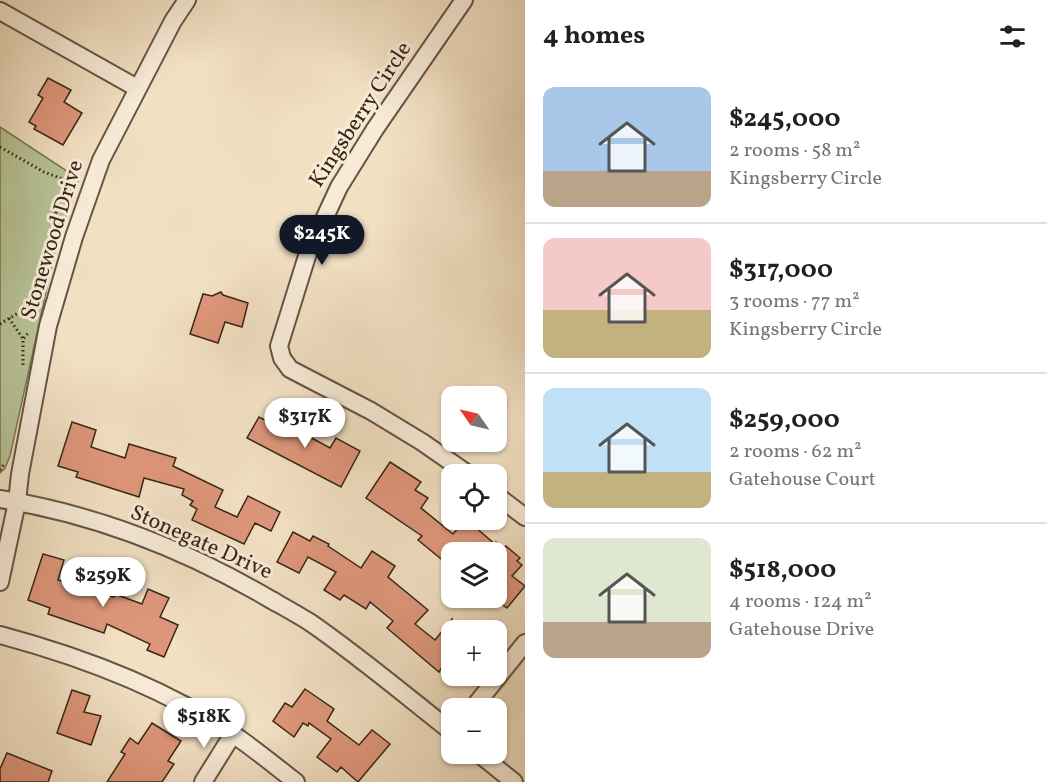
<!DOCTYPE html>
<html lang="en">
<head>
<meta charset="utf-8">
<style>
	body { margin:0; font-family:Vollkorn,serif; background:#f6f6f6; color:#202124; height:100vh; display:flex; flex-direction:column; font-size:22px; white-space:nowrap }
	* { box-sizing:border-box; margin:0 }
	p { font-size:20px; color:#757577 }
	.icon { flex:none; width:33px; height:33px; fill:none; stroke:currentColor; stroke-width:2; stroke-linecap:round; stroke-linejoin:round }
	.map { position:relative; flex:1; overflow:hidden }
	.side { display:flex; flex-direction:column; background:#fff; width:522px }
	.side>* { flex:none }
	.needle { width:39px; rotate:304deg }
	.controls { position:absolute; left:441px; top:386px; display:grid; gap:12px }
	.controls a { display:grid; place-items:center; width:66px; height:66px; border-radius:12px; background:#fff; box-shadow:0 2px 4px #0004; font-size:30px }
	.price { position:absolute; translate:-50% -51px; padding:0 14px; border-radius:21px; background:#fff; color:#222; font-size:20px; line-height:39px; filter:drop-shadow(0 2px 3px #0008) }
	.price::after { content:''; position:absolute; left:50%; top:36px; width:18px; height:14px; margin-left:-9px; background:inherit; clip-path:polygon(0 0,100% 0,50% 100%) }
	.price.current { background:#111827; color:#fff }
	ul { padding:0; list-style:none }
	li { display:flex; align-items:center; gap:18px; height:150px; padding:0 18px }
	li+li { border-top:2px solid #e0e0e0 }
	li span { display:grid; place-items:center; flex:none; width:168px; height:120px; border-radius:12px; color:#555 }
	li>.icon { margin-inline-start:auto }
	span .icon { width:72px; height:72px; fill:#fffc; stroke-width:1 }
	li b { font-size:26px }
	h2 { display:flex; justify-content:space-between; align-items:center; height:72px; padding:0 18px; font-size:26px }
	main { display:flex; flex:1; min-height:0 }
	.map>svg:first-child { display:block }
	.green { fill:#b7c396; stroke:#787456; stroke-width:1.5 }
	.building { fill:#de967a; stroke:#382617; stroke-width:1.5 }
	.lines { fill:none; stroke-linecap:round; stroke-linejoin:round }
	.street-casing { stroke:#665442; stroke-width:20 }
	.path { stroke:#382617; stroke-width:3; stroke-dasharray:1.5 3; stroke-linecap:butt }
	.street { stroke:#f7ebd8; stroke-width:16 }
	.labels { text-anchor:middle; dominant-baseline:central; stroke-width:6; stroke-linejoin:round; paint-order:stroke }
	.street-label { font-size:22px; fill:#382617; stroke:#f7ebd8 }
</style>
</head>
<body>
<main>
<div class="map">
<svg width="525" height="782" viewBox="0 0 525 782">
	<rect width="100%" height="100%" fill="#f2e0c3"/>
	<filter id="stains"><feTurbulence type="fractalNoise" baseFrequency=".00333" numOctaves="4"/><feColorMatrix values="0 0 0 0 .2 0 0 0 0 .09 0 0 0 0 .02 0 0 0 .5 -.17"/></filter>
	<radialGradient id="worn" r=".72"><stop offset=".6" stop-color="#630" stop-opacity="0"/><stop offset="1" stop-color="#630" stop-opacity=".3"/></radialGradient>
	<!-- green -->
	<polygon class="green" points="0,127 79,179 57,242 10,456 5,468 0,473"/>
	<!-- building -->
	<g class="building">
		<polygon points="48,78 71,90 64,102 82,113 63,145 34,129 36,126 29,122 43,98 38,95"/>
		<polygon points="221,292 223,295 248,303 242,327 225,322 218,343 190,334 203,294 212,296"/>
		<polygon points="277,414 300,426 297,430 330,448 336,438 360,451 341,487 247,438 259,417 272,424"/>
		<polygon points="72,422 96,430 91,447 125,458 129,444 176,458 173,466 223,490 215,507 237,517 248,496 280,512 271,531 255,523 244,544 192,520 197,509 190,505 193,501 182,495 184,489 144,478 139,497 76,477 78,472 58,466"/>
		<polygon points="390,462 421,482 415,490 428,498 421,508 453,534 466,519 496,545 496,542 504,548 506,546 520,558 517,561 522,565 512,576 525,586 507,608 496,600 496,552 452,552 452,568 418,540 422,536 366,498"/>
		<polygon points="293,532 310,541 313,536 329,544 328,546 361,568 372,551 395,566 388,577 428,610 415,624 435,640 452,619 452,675 442,667 439,672 387,628 393,621 370,602 366,609 344,595 340,600 324,590 336,572 308,557 299,573 277,562"/>
		<polygon points="43,554 64,560 58,580 114,597 115,594 142,604 148,589 169,598 160,617 178,625 164,657 147,650 150,644 107,624 104,633 48,614 50,608 28,600"/>
		<polygon points="305,689 334,709 327,721 359,745 372,730 390,744 358,782 341,767 337,772 317,757 331,739 309,723 308,726 303,723 294,737 273,721 285,703 292,707"/>
		<polygon points="72,690 90,696 84,712 101,716 91,745 57,733"/>
		<polygon points="152,723 181,741 168,761 174,764 162,782 107,782 125,754 121,752 130,738 138,744"/>
		<polygon points="7,753 52,771 48,782 0,782 0,769"/>
	</g>
	<g class="lines">
		<!-- street casing -->
		<g class="street-casing">
			<g id="street">
				<polyline points="464,0 375,129 339,187 307,256 279,346 282,358 290,369 371,411 422,442 468,474"/>
				<polyline points="0,11 137,88"/>
				<polyline points="496,495 525,517"/>
				<path d="M0,499C94,514 186,550 268,598C282,606 297,614 311,623C360,657 405,695 452,732"/>
				<polyline points="0,582 17,502 20,474 48,326 74,237 101,160 173,21 187,0"/>
				<path d="M0,635C82,657 163,687 234,735C255,749 275,766 296,782"/>
				<polyline points="473,708 525,643"/>
				<polyline points="478,753 514,782"/>
				<polyline points="203,782 233,734"/>
			</g>
		</g>
		<!-- path -->
		<g class="path">
			<polyline points="0,147 44,172 76,184"/>
			<path d="M52,249C54,232 51,217 61,202C65,197 70,193 73,187"/>
			<polyline points="9,318 23,339"/>
			<path d="M0,324L36,302C31,279 41,274 51,255"/>
			<polyline points="23,365 23,339 29,332"/>
			<polyline points="0,470 5,463"/>
		</g>
		<!-- street -->
		<use href="#street" class="street"/>
	</g>
	<g class="labels">
		<!-- street labels -->
		<g class="street-label">
			<text transform="translate(361 115) rotate(-57)">Kingsberry Circle</text>
			<text transform="translate(53 240) rotate(-73)">Stonewood Drive</text>
			<text transform="translate(201 543) rotate(24)">Stonegate Drive</text>
		</g>
	</g>
	<rect width="100%" height="100%" filter="url(#stains)"/>
	<rect width="100%" height="100%" fill="url(#worn)"/>
</svg>
<div class="controls">
<a><svg class="needle" viewBox="-14 -14 28 28"><path d="M0-13l5 13h-10z" fill="#e53935"/><path d="M0 13l5-13h-10z" fill="#757577"/></svg></a>
<a><svg class="icon" aria-label="locate" viewBox="0 0 24 24"><circle cx="12" cy="12" r="6"/><path d="M12 2v4M12 18v4M2 12h4M18 12h4"/></svg></a>
<a><svg class="icon" aria-label="layers" viewBox="0 0 24 24"><path d="M12 4l9 5-9 5-9-5zM3 14l9 5 9-5"/></svg></a>
<a>+</a>
<a>−</a>
</div>
<b class="price current" style="left:322px;top:266px">$245K</b>
<b class="price" style="left:305px;top:449px">$317K</b>
<b class="price" style="left:103px;top:608px">$259K</b>
<b class="price" style="left:204px;top:749px">$518K</b>
</div>
<section class="side">
<h2>4 homes<svg class="icon" aria-label="filters" viewBox="0 0 24 24"><path d="M4 7h16M4 17h16"/><circle cx="9" cy="7" r="2"/><circle cx="15" cy="17" r="2"/></svg></h2>
<ul>
<li><span style="background:linear-gradient(#a9c7e8 70%,#b9a48a 0)"><svg class="icon" aria-label="home" viewBox="0 0 24 24"><path d="M3 11l9-7 9 7M6 9v11h12V9"/></svg></span><div><b>$245,000</b><p>2 rooms · 58 m²</p><p>Kingsberry Circle</p></div></li>
<li><span style="background:linear-gradient(#f6c9c9 60%,#c2b280 0)"><svg class="icon" aria-label="home" viewBox="0 0 24 24"><path d="M3 11l9-7 9 7M6 9v11h12V9"/></svg></span><div><b>$317,000</b><p>3 rooms · 77 m²</p><p>Kingsberry Circle</p></div></li>
<li><span style="background:linear-gradient(#bfe0f5 70%,#c2b280 0)"><svg class="icon" aria-label="home" viewBox="0 0 24 24"><path d="M3 11l9-7 9 7M6 9v11h12V9"/></svg></span><div><b>$259,000</b><p>2 rooms · 62 m²</p><p>Gatehouse Court</p></div></li>
<li><span style="background:linear-gradient(#dfe7d0 70%,#b9a48a 0)"><svg class="icon" aria-label="home" viewBox="0 0 24 24"><path d="M3 11l9-7 9 7M6 9v11h12V9"/></svg></span><div><b>$518,000</b><p>4 rooms · 124 m²</p><p>Gatehouse Drive</p></div></li>
</ul>
</section>
</main>
</body>
</html>
